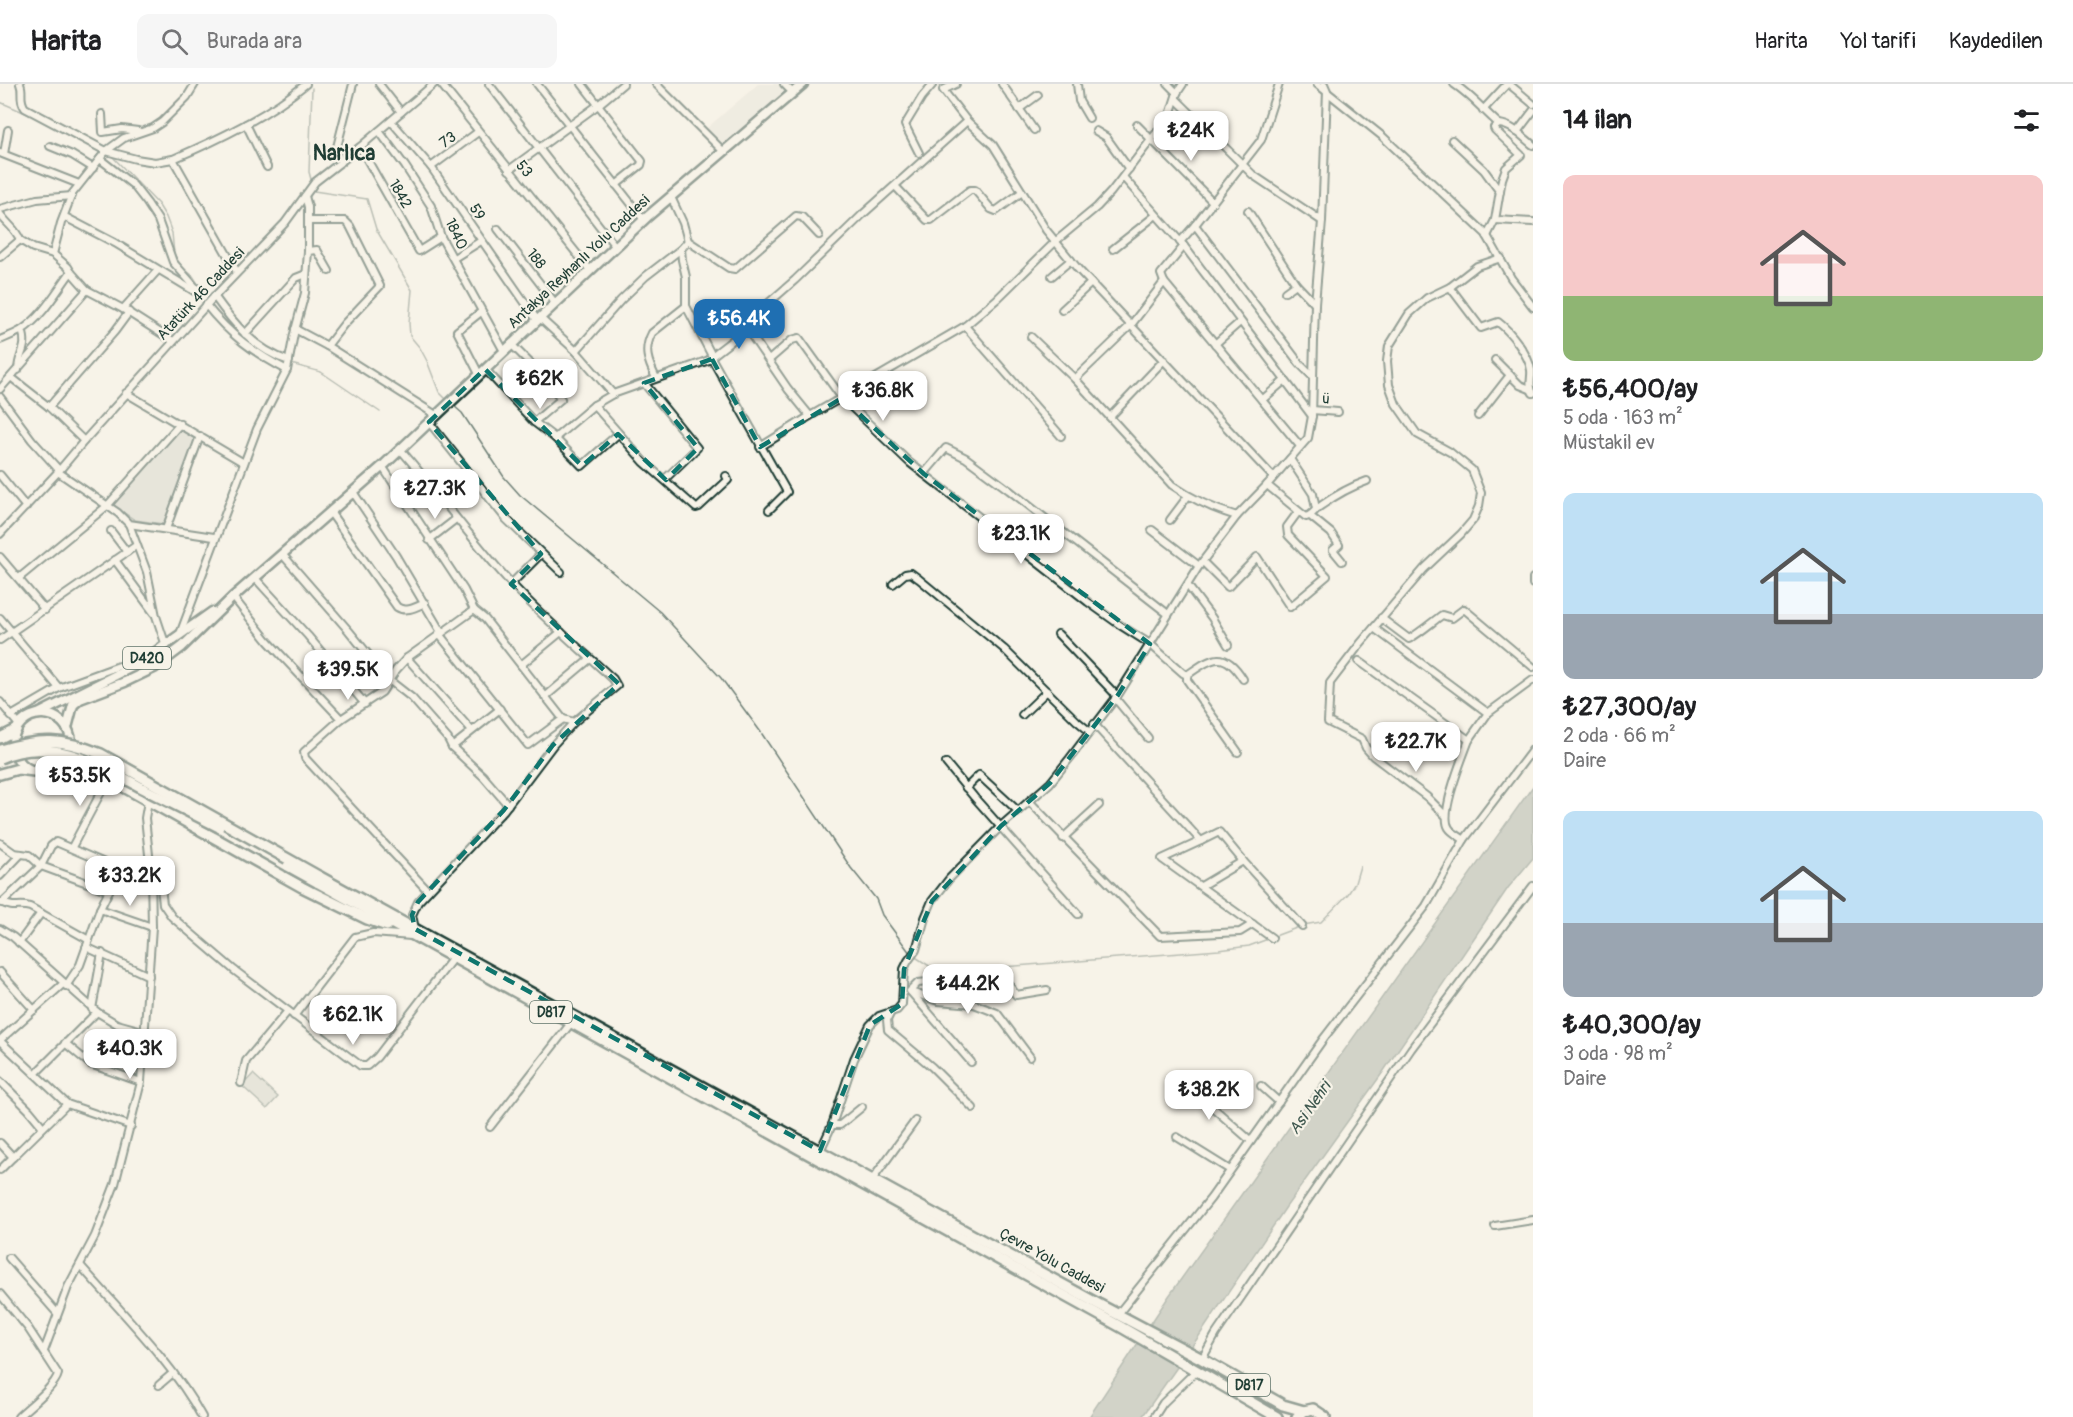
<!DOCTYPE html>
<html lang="tr">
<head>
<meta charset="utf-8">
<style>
	body { margin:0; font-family:Pangolin,sans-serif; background:#f6f6f6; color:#202124; height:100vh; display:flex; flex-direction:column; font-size:22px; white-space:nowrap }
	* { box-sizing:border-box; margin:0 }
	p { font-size:20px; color:#757577 }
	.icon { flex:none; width:33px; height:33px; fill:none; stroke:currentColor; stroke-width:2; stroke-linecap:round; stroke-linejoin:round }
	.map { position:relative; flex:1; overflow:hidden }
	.panel { display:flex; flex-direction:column; background:#fff; width:540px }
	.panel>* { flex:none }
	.price { position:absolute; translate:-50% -51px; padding:0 14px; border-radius:12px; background:#fff; color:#222; font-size:20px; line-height:39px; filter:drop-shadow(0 2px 3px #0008) }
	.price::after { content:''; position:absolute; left:50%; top:36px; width:18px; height:14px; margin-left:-9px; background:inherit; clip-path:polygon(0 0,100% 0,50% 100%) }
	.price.current { background:#1f6fb2; color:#fff }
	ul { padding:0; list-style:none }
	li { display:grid; align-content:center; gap:12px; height:318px; padding:0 30px }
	li span { display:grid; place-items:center; height:186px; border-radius:12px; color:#555 }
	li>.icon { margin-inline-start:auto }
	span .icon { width:108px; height:108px; fill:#fffc; stroke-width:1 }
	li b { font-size:26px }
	h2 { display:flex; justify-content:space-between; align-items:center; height:72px; padding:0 30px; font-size:26px }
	header { display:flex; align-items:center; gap:36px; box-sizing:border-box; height:84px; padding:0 30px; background:#fff; border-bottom:2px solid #e0e0e0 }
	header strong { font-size:28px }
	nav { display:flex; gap:33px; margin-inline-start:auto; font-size:21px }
	.search { width:420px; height:54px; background:#f6f6f6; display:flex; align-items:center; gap:15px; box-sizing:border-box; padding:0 21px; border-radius:12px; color:#757577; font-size:22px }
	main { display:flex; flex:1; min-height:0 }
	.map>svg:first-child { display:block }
	.built { fill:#e5e4d9 }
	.green { fill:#d3d5ca; stroke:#79897f; stroke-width:1.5 }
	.water { fill:#a4ada3; stroke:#6f8077; stroke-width:1.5 }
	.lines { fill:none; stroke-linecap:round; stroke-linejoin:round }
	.stream { stroke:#6f8077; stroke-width:1.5 }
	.minor-casing { stroke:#1f3d34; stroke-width:10 }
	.major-casing { stroke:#1f3d34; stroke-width:13 }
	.highway-casing { stroke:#1f3d34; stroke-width:14 }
	.minor { stroke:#f7f3e8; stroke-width:6 }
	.major { stroke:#f7f3e8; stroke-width:8 }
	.highway { stroke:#f7f3e8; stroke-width:9 }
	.highway-bridge-casing { stroke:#1f3d34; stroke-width:14; stroke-linecap:butt }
	.highway-bridge { stroke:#f7f3e8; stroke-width:9 }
	.marked { fill:none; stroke:#0f766e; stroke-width:4.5; stroke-dasharray:12 8; stroke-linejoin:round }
	.labels { text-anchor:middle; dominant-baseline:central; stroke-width:4.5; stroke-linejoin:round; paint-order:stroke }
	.shield { fill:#f7f3e8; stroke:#60746a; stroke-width:1.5 }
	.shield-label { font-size:14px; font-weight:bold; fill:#1f3d34 }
	.street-label { font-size:15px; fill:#1f3d34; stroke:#f7f3e8 }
	.water-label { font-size:16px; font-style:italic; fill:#405950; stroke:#f7f3e8 }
	.district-label { font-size:21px; font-weight:bold; fill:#1f3d34; stroke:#f7f3e8 }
</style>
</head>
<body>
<header>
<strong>Harita</strong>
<div class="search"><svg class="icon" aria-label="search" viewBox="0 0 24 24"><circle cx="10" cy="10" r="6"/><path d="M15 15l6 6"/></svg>Burada ara</div>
<nav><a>Harita</a><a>Yol tarifi</a><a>Kaydedilen</a></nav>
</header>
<main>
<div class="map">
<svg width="1533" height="1333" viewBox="0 0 1533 1333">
	<rect width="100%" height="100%" fill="#f7f3e8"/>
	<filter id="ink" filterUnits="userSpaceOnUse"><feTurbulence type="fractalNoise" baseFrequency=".0167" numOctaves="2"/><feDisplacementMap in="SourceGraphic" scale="12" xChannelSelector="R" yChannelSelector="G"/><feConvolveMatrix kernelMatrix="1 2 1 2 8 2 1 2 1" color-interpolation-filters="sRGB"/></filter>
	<g filter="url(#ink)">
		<!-- built -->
		<polygon class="built" points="758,0 778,0 786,9 724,63 707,44"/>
		<!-- green -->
		<g class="green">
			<polygon points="179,345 197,356 163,440 135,436 111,420"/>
			<polygon points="253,990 278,1013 267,1025 242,1002"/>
		</g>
		<!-- water -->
		<polygon class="water" points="1533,702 1533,774 1508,804 1383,988 1286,1123 1199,1252 1142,1333 1089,1333 1169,1212"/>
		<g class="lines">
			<!-- stream -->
			<g class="stream">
				<polyline points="0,18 35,33"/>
				<polyline points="112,72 158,120 166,133 172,149 174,170 181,182 193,192 201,205 211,214"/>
				<polyline points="312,99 309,88 312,4"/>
				<polyline points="313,104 314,107 367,115 376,145 412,206 409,239 410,252 420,264 427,277 439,308 446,315"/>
				<polyline points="221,227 229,239 246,255"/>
				<polyline points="291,280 321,288 380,328"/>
				<polyline points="454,322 462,329 504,393 520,411 660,528 721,594 760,647 851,784 876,815 882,831 910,869"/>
				<polyline points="1303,841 1321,838 1348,810 1355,799 1360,782"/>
				<polyline points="1275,852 1299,843"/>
				<polyline points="914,872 937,887 950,887 1219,866 1249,862 1268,855"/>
			</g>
			<!-- minor casing -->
			<g class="minor-casing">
				<g id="minor">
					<path d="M20,0C24,8 18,14 25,24L106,67L136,75L155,78L173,75"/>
					<polyline points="379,0 401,28"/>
					<polyline points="441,0 590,186"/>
					<polyline points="489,0 615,162"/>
					<polyline points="537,0 644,136"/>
					<polyline points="582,0 642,77 641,81 616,101"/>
					<polyline points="656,0 724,68"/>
					<polyline points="784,0 793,9"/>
					<polyline points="956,0 943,6 967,37 993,61 1046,146 1078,185 1273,393"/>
					<polyline points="1002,0 1034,46"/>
					<polyline points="1077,0 1079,17 1089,34"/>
					<polyline points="1168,0 1177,9"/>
					<polyline points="1279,0 1261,56 1195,141 1300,280 1313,293"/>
					<polyline points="1317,0 1382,52 1486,150 1511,194 1533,223"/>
					<path d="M1454,0C1471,11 1483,26 1499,40C1512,41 1523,53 1533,61"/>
					<polyline points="1509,0 1533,20"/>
					<polyline points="1176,15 1253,91 1322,137"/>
					<polyline points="1019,25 1038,11"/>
					<polyline points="1483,26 1507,0"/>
					<polyline points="102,30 103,48 122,45 138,47"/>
					<polyline points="391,37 431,83 537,236"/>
					<polyline points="246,40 267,83"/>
					<polyline points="1137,41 1213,118"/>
					<polyline points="379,47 405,82 431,122 441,153 504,267"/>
					<polyline points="1096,47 1106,53 1129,85"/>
					<polyline points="1517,48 1533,27"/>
					<polyline points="1452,56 1484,86 1500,108"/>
					<polyline points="50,62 72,71 93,84"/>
					<polyline points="360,63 419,167 441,153"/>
					<polyline points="0,69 79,100"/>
					<polyline points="919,69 905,41 922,13 933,0"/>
					<polyline points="4,70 8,46"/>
					<polyline points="100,75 133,101 147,119 158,136 173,178 204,213"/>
					<polyline points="341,78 336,68 337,63 353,0"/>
					<polyline points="431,83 478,48"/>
					<polyline points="509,86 598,21 623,0"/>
					<polyline points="1123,93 1184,162 1161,190 1164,198"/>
					<polyline points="896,103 927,136 931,136 970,106 975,106 991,125 996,127 1022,108"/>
					<polyline points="0,125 37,115 72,112"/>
					<polyline points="1248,127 1296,200 1315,220"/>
					<path d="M0,130C6,139 17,146 20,156L33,164L53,170L68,183L71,188L87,206L123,225L173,257"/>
					<polyline points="65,133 115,159 199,210"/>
					<polyline points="1495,136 1533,138"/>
					<polyline points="308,137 345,137 350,142 380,202 344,240 327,262"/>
					<polyline points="498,145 555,219"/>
					<polyline points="1487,152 1495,136 1502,95 1506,84 1521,71 1495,46 1494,44 1499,40"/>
					<polyline points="688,157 729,184 735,185 796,132 802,133 819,151"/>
					<polyline points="1180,158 1195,141"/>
					<polyline points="1184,162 1312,332"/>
					<polyline points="1113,165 1156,131"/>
					<polyline points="308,167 317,166 329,187"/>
					<polyline points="53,170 61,139 72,110 106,67 124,54 153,44 162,38 187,13 195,0"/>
					<polyline points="0,173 20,156"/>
					<polyline points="454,174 481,157"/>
					<path d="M237,188L173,75C220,55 267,32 306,0"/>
					<polyline points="1052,192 1071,176"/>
					<path d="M1450,203L1481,244L1498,238C1510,247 1529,271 1531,286C1532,294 1528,302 1533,309"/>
					<polyline points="1285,208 1296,200"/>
					<path d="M214,212C234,240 255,266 289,277"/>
					<path d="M206,221C229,250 254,269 287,286"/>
					<polyline points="686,222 712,272"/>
					<polyline points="123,225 158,186"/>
					<polyline points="1062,226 1091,199"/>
					<polyline points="540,234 576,267 613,310"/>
					<polyline points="295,245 327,262 436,331"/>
					<polyline points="245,250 296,194 306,190"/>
					<path d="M1031,253L1075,295L1172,401C1192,415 1213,425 1237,432L1267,401L1308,354L1312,332L1315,220L1322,137L1327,7L1324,0"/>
					<path d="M0,256C7,253 15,250 22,246C43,232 56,208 71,188"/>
					<polyline points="511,260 548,297 561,315 534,338"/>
					<polyline points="1215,260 1240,238"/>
					<polyline points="576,267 621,216 646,192 681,165"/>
					<polyline points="712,274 712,272 747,245"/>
					<path d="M769,276L792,256L799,254L842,314L910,379L1088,518L1120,541L1150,560L1183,589L1187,591C1212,574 1224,564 1243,595"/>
					<polyline points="1495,276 1520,301 1530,305"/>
					<polyline points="485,285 534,338 555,354 582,382 618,350"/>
					<path d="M18,286C18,270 29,264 22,246"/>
					<polyline points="479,290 457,247 481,228"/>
					<polyline points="12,294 49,323 84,357"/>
					<path d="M656,294C648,278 643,266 652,249L686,222V193L682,176L681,165L688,157L683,139L671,113"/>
					<polyline points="1075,295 1131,241 1164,198 1300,362"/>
					<polyline points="644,299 712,275 787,408 769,426"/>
					<polyline points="0,305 87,206"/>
					<polyline points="126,309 244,379"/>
					<polyline points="0,313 32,356 59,386"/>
					<polyline points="1262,316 1284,297"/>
					<polyline points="49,323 115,247 129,228"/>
					<polyline points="1312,326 1338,328"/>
					<polyline points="810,332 965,242"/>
					<polyline points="1478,332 1510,291"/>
					<polyline points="1110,333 1164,276"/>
					<polyline points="429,338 506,435 561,488"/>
					<polyline points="1061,352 965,242 997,215 1056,157 1097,123 1111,108 1170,31 1177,9 1183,0"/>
					<polyline points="555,354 594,321"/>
					<polyline points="760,363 810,332 788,305 747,245 749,236 795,196 862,131 967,37"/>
					<polyline points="1290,375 1313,410 1316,425"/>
					<path d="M382,382L464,506L474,526L485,535L563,635L574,638L617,602L613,595C578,563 541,532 509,497C470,454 438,408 400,365"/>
					<polyline points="58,388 118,429 129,440 147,488 156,532 166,562"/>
					<polyline points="924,390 946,364 966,374 1009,406 1168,530"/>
					<polyline points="0,391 26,423"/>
					<polyline points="665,395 697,364 644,299 613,310 594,321 644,378 696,424 699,423 728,396 726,392"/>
					<path d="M1267,401L1306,433C1313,431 1315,425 1322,421C1336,411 1350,403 1367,397"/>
					<polyline points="353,408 396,472 441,548"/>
					<path d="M330,428L397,523C406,529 416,523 425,519"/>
					<polyline points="1310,432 1331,449 1339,461 1333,466 1342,477"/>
					<polyline points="1170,436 1188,412"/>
					<polyline points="129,440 214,453"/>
					<polyline points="166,445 200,352"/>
					<polyline points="1152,446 1199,482"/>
					<polyline points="111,447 127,468"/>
					<polyline points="0,450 58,388 84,357 212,215 285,139 315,98 360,63 434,0"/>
					<polyline points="429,456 456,435"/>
					<polyline points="282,470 349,547 389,596 412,614 448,655 452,663 500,625"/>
					<polyline points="0,473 45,526"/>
					<polyline points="115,476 154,529"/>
					<polyline points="1203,478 1228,503 1257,473 1290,523 1327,492 1288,451 1287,443 1298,428"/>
					<polyline points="19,494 107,422 180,340"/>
					<polyline points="255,494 308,552 365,620"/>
					<polyline points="1533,494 1533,500"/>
					<polyline points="511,500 541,470"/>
					<polyline points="893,500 905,490 911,489 919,495 1004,565 1077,637 1089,647"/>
					<polyline points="1188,502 1212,534 1228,561"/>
					<polyline points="233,513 268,557 341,635 382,608 396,586 407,574 474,526"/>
					<polyline points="0,534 59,604"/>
					<path d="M1381,534L1409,555C1421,548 1431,539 1442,531L1452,534L1464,525L1533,583"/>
					<polyline points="1374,544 1488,629"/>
					<polyline points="180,550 257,345 287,286 294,250 305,209 308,167 308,123 305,112"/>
					<polyline points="439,550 528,661 563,635"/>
					<polyline points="1058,550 1117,612"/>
					<polyline points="0,556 137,461"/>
					<polyline points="407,574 471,646"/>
					<path d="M1359,577L1469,656C1463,672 1439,730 1449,744C1452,749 1460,752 1464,756L1533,665"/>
					<polyline points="521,581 561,548"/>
					<polyline points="1187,591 1187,596 1238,668"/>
					<polyline points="545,613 590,575"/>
					<polyline points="1115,614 1148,654"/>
					<polyline points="0,618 19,641"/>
					<polyline points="1022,631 1047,607"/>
					<polyline points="11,632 59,604 119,582"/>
					<polyline points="341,635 304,668 305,674 428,807"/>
					<polyline points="1094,640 1201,757 1162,775 1272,854"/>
					<polyline points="1469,656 1488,629 1533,596"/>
					<polyline points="452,663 483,692 508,721"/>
					<polyline points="946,679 974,713 1078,830"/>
					<polyline points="966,704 979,691 1018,727"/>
					<polyline points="1029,717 1160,852 1240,848 1253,840"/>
					<polyline points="1446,732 1427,713 1373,672 1366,664 1362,655 1328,638 1330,599 1360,560 1424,485 1461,450 1473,436 1479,422 1481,409 1472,386 1450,368 1417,350 1396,320 1389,301 1387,277 1389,262 1409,230 1427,214 1450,203 1477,182 1501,174"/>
					<polyline points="1063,754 1099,721"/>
					<polyline points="1201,757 1219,748 1243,777"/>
					<polyline points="0,759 14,769 29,771 41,782 109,807"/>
					<polyline points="72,763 108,695"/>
					<polyline points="151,789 160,795 163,820 172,833 234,886 361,982 367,982 377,973 453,874"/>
					<polyline points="0,792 21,770"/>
					<polyline points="1201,802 1243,777 1302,842"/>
					<path d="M1,818C16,826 17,819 30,823L89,856"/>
					<polyline points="2,819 41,782 51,762 56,758 151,799"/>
					<polyline points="100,825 152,843"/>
					<polyline points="0,845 13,853 97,928 117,940 146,948"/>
					<polyline points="415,845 412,831 418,818 504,726 553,661 574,638"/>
					<polyline points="19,859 41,829"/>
					<polyline points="86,863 149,892"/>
					<polyline points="0,888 34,926"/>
					<polyline points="66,902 80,881 100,825 119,786"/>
					<polyline points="911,908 938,917 974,920 997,929 1030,973"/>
					<polyline points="92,925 102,869"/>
					<polyline points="890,930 887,936 888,946 932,983 973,1024"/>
					<polyline points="294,932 355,853 373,849 411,852"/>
					<polyline points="0,956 64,899"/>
					<polyline points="0,957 67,1020 131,1042"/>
					<polyline points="65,959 90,980 141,998"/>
					<polyline points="971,978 910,907 918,899 998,891 1003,892 1016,911 1047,906"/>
					<polyline points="35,990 97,928"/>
					<polyline points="0,997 29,1026 43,1043"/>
					<polyline points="241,999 246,977 288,927"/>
					<polyline points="1186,1000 1251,1057"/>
					<polyline points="1261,1002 1279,1018"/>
					<polyline points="832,1041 840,1041 862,1023"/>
					<polyline points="490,1043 571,939"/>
					<polyline points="1177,1053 1230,1086"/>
					<polyline points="0,1059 13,1073 67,1020"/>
					<polyline points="820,1067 832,1041 854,975 870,941 879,932 897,926 902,920 904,885 908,877 916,866 925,834 932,817 949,795 1001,742 1050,699 1070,674 1118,611 1199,482 1237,432"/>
					<polyline points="0,1086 13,1073"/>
					<polyline points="872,1096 915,1037"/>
					<polyline points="1495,1142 1533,1136"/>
					<polyline points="9,1174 57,1229"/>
					<path d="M80,1181C121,1228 172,1278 202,1333"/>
					<path d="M0,1210L28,1244L58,1290C55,1303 28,1323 18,1333"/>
					<polyline points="1118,1230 1211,1114 1324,954 1426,822 1464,756"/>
					<polyline points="44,1267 68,1203 95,1152 115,1100 141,998 152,843 151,789 145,734 148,717"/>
					<polyline points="1202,1275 1216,1250 1411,965 1533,802"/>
					<polyline points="159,1301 173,1289"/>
					<polyline points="1154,1333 1163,1319 1196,1287"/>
				</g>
			</g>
			<!-- major casing -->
			<g class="major-casing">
				<g id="major">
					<circle cx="42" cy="659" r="29"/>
					<polyline points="38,630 140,579 212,528"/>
					<polyline points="67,644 73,621 80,615 125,598 154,584 182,563 233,513 385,380 647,133 803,0"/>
				</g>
			</g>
			<!-- highway casing -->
			<g class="highway-casing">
				<g id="highway">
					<polyline points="0,654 16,646"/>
					<polyline points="57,684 87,685 115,698 302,803 367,835 387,842"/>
					<polyline points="0,690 18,685 34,687"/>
					<polyline points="320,793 1098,1220 1202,1275 1283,1321 1304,1327"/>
					<polyline points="317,798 1121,1243 1277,1333"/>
					<polyline points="1297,1333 1304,1327 1313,1325 1325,1333"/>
				</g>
			</g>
			<!-- minor -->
			<use href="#minor" class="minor"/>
			<!-- major -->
			<use href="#major" class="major"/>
			<!-- highway -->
			<use href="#highway" class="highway"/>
			<!-- highway-bridge casing -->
			<g class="highway-bridge-casing">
				<g id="highway-bridge">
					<path d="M0,666C40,654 62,654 101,670L320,793"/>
					<path d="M0,674C53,650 103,683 148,707C172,719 195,731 219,743"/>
					<polyline points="288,782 317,798"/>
				</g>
			</g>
			<!-- highway-bridge -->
			<use href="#highway-bridge" class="highway-bridge"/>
		</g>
	</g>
	<!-- marked area -->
	<path d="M0 0H1533V1333H0ZM712,275L760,363L842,314L924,390L1150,560L1118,611L1050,699L1001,742L932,817L904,885L902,920L870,941L820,1067L415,845L412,831L418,818L504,726L553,661L619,600L511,500L541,470L429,338L485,285L582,382L618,350L666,396L698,364L644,299Z" fill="#f7f3e8" fill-opacity=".55" fill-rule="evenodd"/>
	<path class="marked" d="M712,275L760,363L842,314L924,390L1150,560L1118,611L1050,699L1001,742L932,817L904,885L902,920L870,941L820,1067L415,845L412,831L418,818L504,726L553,661L619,600L511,500L541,470L429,338L485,285L582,382L618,350L666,396L698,364L644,299Z"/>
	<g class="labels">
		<!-- shield labels -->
		<g class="shield">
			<rect x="123" y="563" width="48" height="22" rx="4.5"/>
			<rect x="530" y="917" width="42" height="22" rx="4.5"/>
			<rect x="1228" y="1290" width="42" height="22" rx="4.5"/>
		</g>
		<g class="shield-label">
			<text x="147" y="574">D420</text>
			<text x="551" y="928">D817</text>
			<text x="1249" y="1301">D817</text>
		</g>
		<!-- street labels -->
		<g class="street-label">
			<text transform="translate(448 56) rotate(-36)">73</text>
			<text transform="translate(524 85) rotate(50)">53</text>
			<text transform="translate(400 110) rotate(60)">1842</text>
			<text transform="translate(477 128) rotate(58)">59</text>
			<text transform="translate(456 150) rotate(65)">1840</text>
			<text transform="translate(536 175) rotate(52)">188</text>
			<text transform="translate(579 178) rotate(-43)">Antakya Reyhanlı Yolu Caddesi</text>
			<text transform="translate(201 210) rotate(-47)">Atatürk 46 Caddesi</text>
			<text transform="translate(1326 315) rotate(4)">ü</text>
			<text transform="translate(1052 1177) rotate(29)">Çevre Yolu Caddesi</text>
		</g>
		<!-- water labels -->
		<g class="water-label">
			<text transform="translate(1310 1024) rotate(-55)">Asi Nehri</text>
		</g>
		<!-- district labels -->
		<g class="district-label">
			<text x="344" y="69">Narlıca</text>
		</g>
	</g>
</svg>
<b class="price" style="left:1191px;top:78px">₺24K</b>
<b class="price current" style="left:739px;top:266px">₺56.4K</b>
<b class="price" style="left:540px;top:326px">₺62K</b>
<b class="price" style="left:883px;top:338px">₺36.8K</b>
<b class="price" style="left:435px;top:436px">₺27.3K</b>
<b class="price" style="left:1021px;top:481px">₺23.1K</b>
<b class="price" style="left:348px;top:617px">₺39.5K</b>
<b class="price" style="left:1416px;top:689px">₺22.7K</b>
<b class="price" style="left:80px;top:723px">₺53.5K</b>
<b class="price" style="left:130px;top:823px">₺33.2K</b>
<b class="price" style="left:968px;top:931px">₺44.2K</b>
<b class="price" style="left:353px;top:962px">₺62.1K</b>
<b class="price" style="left:130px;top:996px">₺40.3K</b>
<b class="price" style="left:1209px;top:1037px">₺38.2K</b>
</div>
<section class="panel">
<h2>14 ilan<svg class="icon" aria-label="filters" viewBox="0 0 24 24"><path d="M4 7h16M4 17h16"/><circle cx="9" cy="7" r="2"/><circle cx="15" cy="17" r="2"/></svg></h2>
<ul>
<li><span style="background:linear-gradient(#f6c9c9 65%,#8fb573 0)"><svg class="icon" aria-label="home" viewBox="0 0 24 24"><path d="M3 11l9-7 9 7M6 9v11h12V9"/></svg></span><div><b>₺56,400/ay</b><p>5 oda · 163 m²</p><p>Müstakil ev</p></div></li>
<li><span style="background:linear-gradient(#bfe0f5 65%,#9aa5b1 0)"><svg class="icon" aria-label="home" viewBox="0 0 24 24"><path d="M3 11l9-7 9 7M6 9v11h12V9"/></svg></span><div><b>₺27,300/ay</b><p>2 oda · 66 m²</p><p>Daire</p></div></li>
<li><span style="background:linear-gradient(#bfe0f5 60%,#9aa5b1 0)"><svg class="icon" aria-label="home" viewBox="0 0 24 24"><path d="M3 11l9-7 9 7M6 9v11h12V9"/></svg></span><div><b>₺40,300/ay</b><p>3 oda · 98 m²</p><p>Daire</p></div></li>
</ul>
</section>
</main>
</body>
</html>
